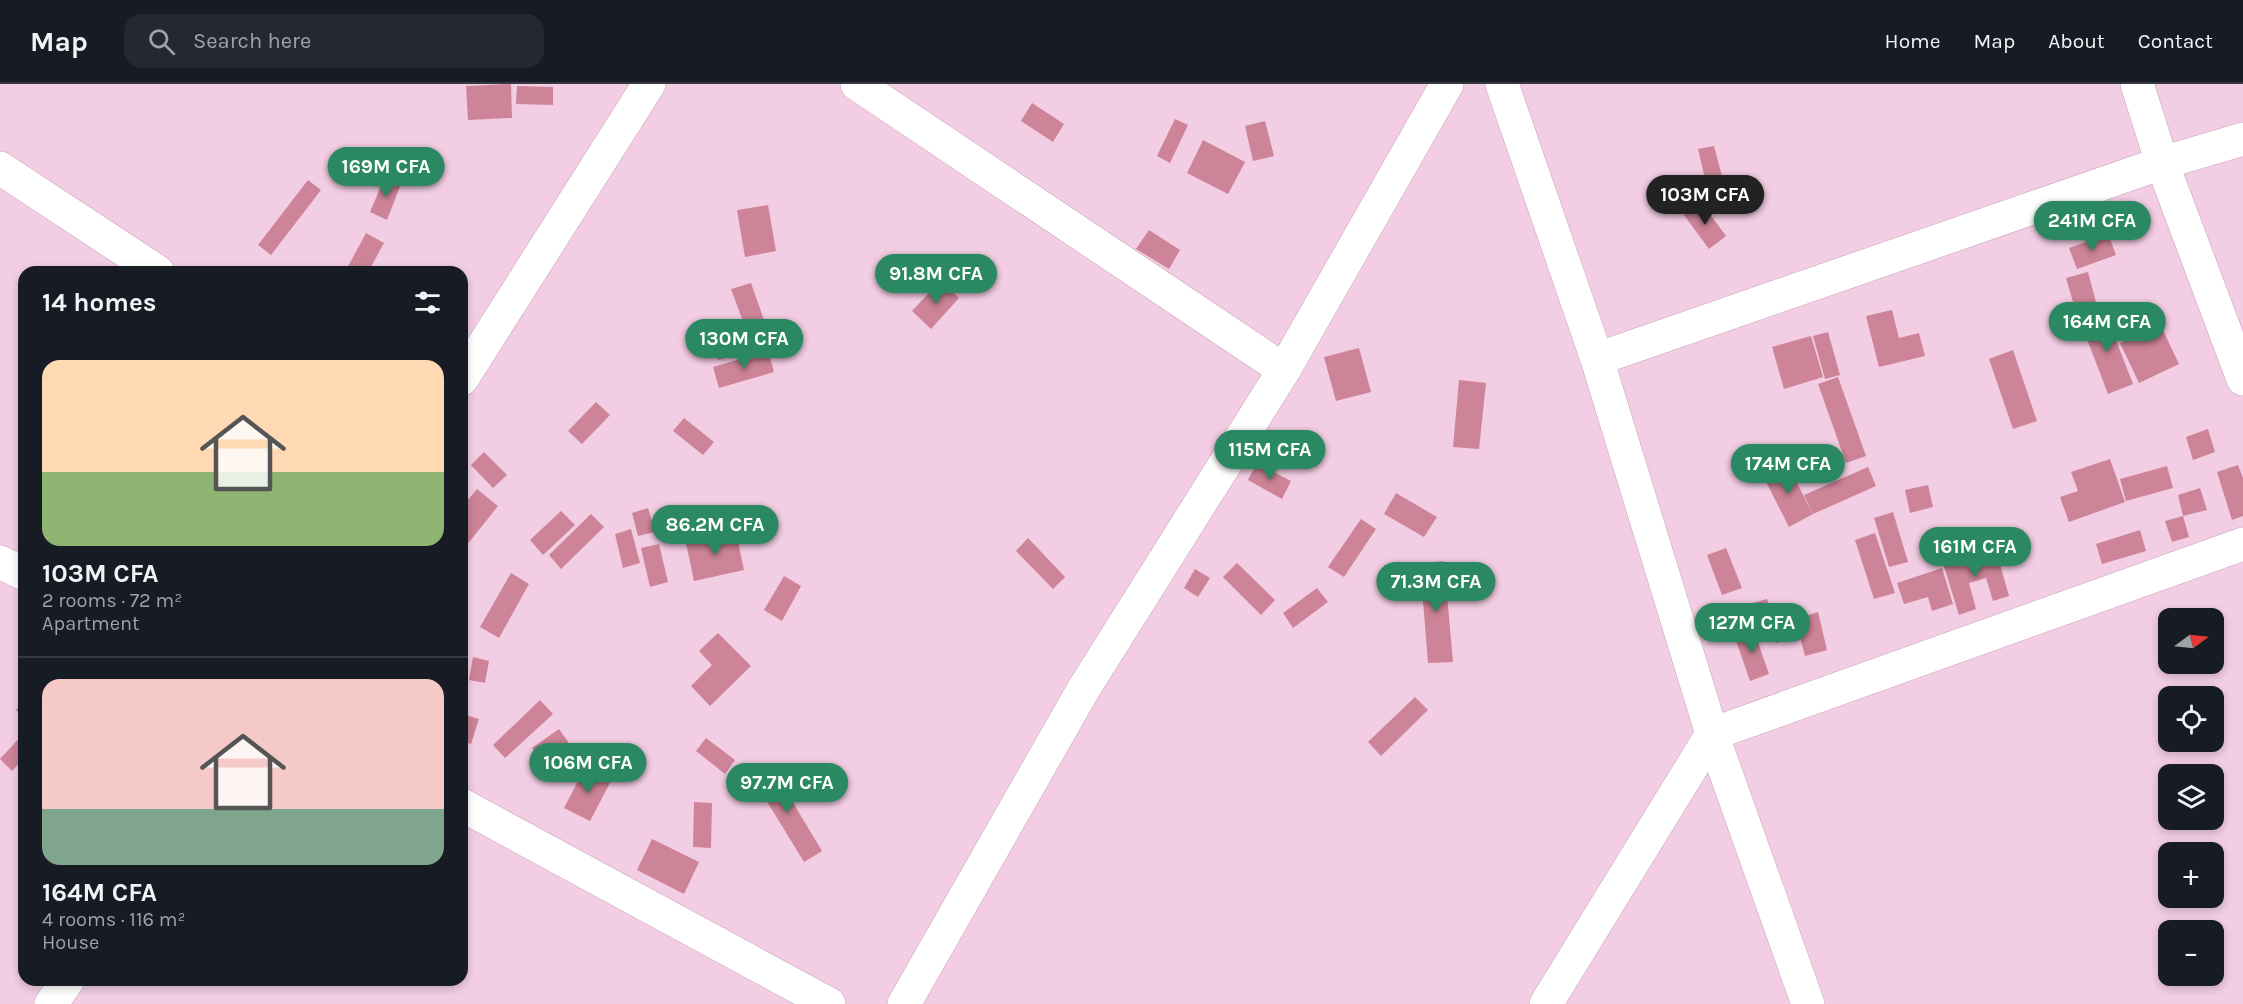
<!DOCTYPE html>
<html lang="en">
<head>
<meta charset="utf-8">
<style>
	body { margin:0; font-family:Karla,sans-serif; background:#242831; color:#f1f3f6; height:100vh; display:flex; flex-direction:column; font-size:22px; white-space:nowrap }
	* { box-sizing:border-box; margin:0 }
	p { font-size:20px; color:#9ea1a6 }
	.icon { flex:none; width:33px; height:33px; fill:none; stroke:currentColor; stroke-width:2; stroke-linecap:round; stroke-linejoin:round }
	.map { position:relative; flex:1; overflow:hidden }
	.details { position:absolute; left:18px; top:182px; width:450px; height:720px; display:flex; flex-direction:column; background:#171b24; border-radius:18px; box-shadow:0 3px 9px #0003 }
	.details>* { flex:none }
	.needle { width:39px; rotate:75deg }
	.tools { position:absolute; left:2158px; top:524px; display:grid; gap:12px }
	.tools a { display:grid; place-items:center; width:66px; height:66px; border-radius:12px; background:#171b24; box-shadow:0 3px 9px #0003; font-size:30px }
	.price { position:absolute; translate:-50% -51px; padding:0 14px; border-radius:21px; background:#2a8962; color:#fff; font-size:20px; line-height:39px; filter:drop-shadow(0 2px 3px #0008) }
	.price::after { content:''; position:absolute; left:50%; top:36px; width:18px; height:14px; margin-left:-9px; background:inherit; clip-path:polygon(0 0,100% 0,50% 100%) }
	.price.current { background:#222; color:#fff }
	ul { padding:0; list-style:none }
	li { display:grid; align-content:center; gap:12px; height:318px; padding:0 24px }
	li+li { border-top:2px solid #363941 }
	li span { display:grid; place-items:center; height:186px; border-radius:18px; color:#555 }
	li>.icon { margin-inline-start:auto }
	span .icon { width:108px; height:108px; fill:#fffc; stroke-width:1 }
	li b { font-size:26px }
	h2 { display:flex; justify-content:space-between; align-items:center; height:72px; padding:0 24px; font-size:26px }
	header { display:flex; align-items:center; gap:36px; box-sizing:border-box; height:84px; padding:0 30px; background:#171b24; border-bottom:2px solid #363941 }
	header strong { font-size:28px }
	nav { display:flex; gap:33px; margin-inline-start:auto; font-size:21px }
	.search { width:420px; height:54px; background:#242831; display:flex; align-items:center; gap:15px; box-sizing:border-box; padding:0 21px; border-radius:18px; color:#9ea1a6; font-size:22px }
	.map>svg:first-child { display:block }
	.building { fill:#cd8498 }
	.lines { fill:none; stroke-linecap:round; stroke-linejoin:round }
	.minor-casing { stroke:#c8a4ba; stroke-width:34 }
	.tertiary-casing { stroke:#c8a4ba; stroke-width:34 }
	.minor { stroke:#fff; stroke-width:33 }
	.tertiary { stroke:#fff; stroke-width:33 }
</style>
</head>
<body>
<header>
<strong>Map</strong>
<div class="search"><svg class="icon" aria-label="search" viewBox="0 0 24 24"><circle cx="10" cy="10" r="6"/><path d="M15 15l6 6"/></svg>Search here</div>
<nav><a>Home</a><a>Map</a><a>About</a><a>Contact</a></nav>
</header>
<div class="map">
<svg width="2243" height="920" viewBox="0 0 2243 920">
	<rect width="100%" height="100%" fill="#f2cde3"/>
	<!-- building -->
	<g class="building">
		<polygon points="511,0 512,34 468,36 466,2"/>
		<polygon points="517,2 553,3 553,21 516,20"/>
		<polygon points="1032,19 1064,40 1053,58 1021,37"/>
		<polygon points="1175,35 1188,41 1170,79 1157,72"/>
		<polygon points="1265,37 1274,72 1253,77 1245,42"/>
		<polygon points="1203,56 1245,78 1228,110 1187,89"/>
		<polygon points="1714,62 1726,107 1709,112 1698,65"/>
		<polygon points="385,93 401,100 387,136 370,128"/>
		<polygon points="308,96 321,106 271,171 258,161"/>
		<polygon points="1701,118 1726,152 1709,165 1684,131"/>
		<polygon points="768,121 776,167 745,173 737,126"/>
		<polygon points="1149,146 1180,166 1169,185 1136,165"/>
		<polygon points="366,149 384,159 368,188 345,188"/>
		<polygon points="2108,150 2116,171 2077,185 2069,164"/>
		<polygon points="2088,188 2099,229 2078,235 2066,194"/>
		<polygon points="941,196 959,214 931,245 912,227"/>
		<polygon points="751,199 764,236 745,243 731,205"/>
		<polygon points="1892,226 1899,254 1919,249 1925,272 1879,283 1866,232"/>
		<polygon points="2105,228 2133,300 2108,310 2080,237"/>
		<polygon points="765,240 771,261 718,276 712,255"/>
		<polygon points="2160,240 2179,280 2139,299 2120,259"/>
		<polygon points="1828,248 1840,291 1825,295 1813,252"/>
		<polygon points="1811,252 1823,293 1784,305 1772,263"/>
		<polygon points="1359,264 1371,308 1336,317 1324,273"/>
		<polygon points="2013,266 2037,337 2013,345 1989,275"/>
		<polygon points="768,267 774,288 719,304 713,283"/>
		<polygon points="1838,293 1866,372 1846,379 1818,300"/>
		<polygon points="1459,296 1486,299 1479,365 1453,363"/>
		<polygon points="596,318 610,331 582,360 568,347"/>
		<polygon points="684,334 714,358 703,371 673,347"/>
		<polygon points="2208,345 2215,368 2193,376 2186,353"/>
		<polygon points="484,368 507,391 493,404 471,381"/>
		<polygon points="2110,375 2125,418 2069,438 2060,413 2078,407 2071,388"/>
		<polygon points="1257,379 1291,397 1282,415 1248,396"/>
		<polygon points="1787,380 1813,430 1789,443 1763,392"/>
		<polygon points="2238,381 2243,394 2243,432 2232,436 2217,388"/>
		<polygon points="2167,382 2173,404 2126,417 2120,395"/>
		<polygon points="1868,383 1876,402 1813,430 1804,411"/>
		<polygon points="1928,401 1933,423 1910,429 1905,406"/>
		<polygon points="2200,404 2207,426 2183,432 2178,411"/>
		<polygon points="477,405 498,422 462,467 462,423"/>
		<polygon points="1396,409 1437,433 1424,453 1384,430"/>
		<polygon points="648,424 655,448 638,452 632,429"/>
		<polygon points="561,427 575,441 543,471 530,456"/>
		<polygon points="1893,428 1908,478 1889,483 1874,434"/>
		<polygon points="591,430 604,443 561,485 549,471"/>
		<polygon points="2183,432 2189,453 2172,458 2165,437"/>
		<polygon points="1361,435 1376,445 1344,493 1328,483"/>
		<polygon points="631,445 640,479 623,484 615,450"/>
		<polygon points="2140,446 2146,467 2102,480 2096,460"/>
		<polygon points="736,448 744,486 694,497 686,459"/>
		<polygon points="1875,449 1895,509 1874,515 1855,456"/>
		<polygon points="1028,454 1065,493 1053,505 1016,467"/>
		<polygon points="659,460 668,498 650,503 641,464"/>
		<polygon points="1995,463 2009,512 1993,517 1986,494 1969,499 1976,525 1959,531 1943,479"/>
		<polygon points="1726,464 1742,504 1722,511 1707,471"/>
		<polygon points="1444,477 1453,578 1428,579 1420,480"/>
		<polygon points="1237,479 1275,516 1261,531 1223,493"/>
		<polygon points="1942,484 1953,520 1932,527 1928,513 1904,520 1897,499"/>
		<polygon points="1195,485 1210,494 1198,513 1184,504"/>
		<polygon points="511,489 529,500 499,554 480,543"/>
		<polygon points="784,492 801,502 782,537 764,526"/>
		<polygon points="1317,504 1328,518 1293,544 1283,529"/>
		<polygon points="1767,515 1773,535 1734,547 1727,526"/>
		<polygon points="1818,528 1827,566 1805,572 1799,550 1806,548 1802,533"/>
		<polygon points="1790,534 1795,553 1776,559 1771,539"/>
		<polygon points="1753,544 1769,590 1750,597 1734,551"/>
		<polygon points="718,549 751,582 710,622 691,602 712,581 699,567"/>
		<polygon points="473,573 489,577 485,599 469,596"/>
		<polygon points="1415,613 1428,626 1381,672 1368,658"/>
		<polygon points="24,616 24,633 16,626"/>
		<polygon points="540,616 553,630 505,674 493,661"/>
		<polygon points="462,630 479,635 471,660 462,657"/>
		<polygon points="559,645 576,669 548,688 532,664"/>
		<polygon points="24,649 24,674 12,687 0,675"/>
		<polygon points="706,654 735,676 725,690 696,667"/>
		<polygon points="586,682 612,695 590,737 564,724"/>
		<polygon points="771,682 822,767 804,778 752,693"/>
		<polygon points="694,718 712,719 711,764 693,763"/>
		<polygon points="652,755 699,778 684,810 637,786"/>
	</g>
	<g class="lines">
		<!-- minor casing -->
		<g class="minor-casing">
			<g id="minor">
				<polyline points="857,0 1284,286"/>
				<polyline points="2137,0 2162,79 2243,295"/>
				<polyline points="0,84 158,188"/>
				<polyline points="1597,275 2162,79 2243,55"/>
				<polyline points="462,295 649,0"/>
				<polyline points="0,478 24,490"/>
				<polyline points="462,721 829,920"/>
				<polyline points="51,920 68,896"/>
				<polyline points="904,920 1083,606 1284,286 1447,0"/>
				<polyline points="1546,920 1712,650 2243,460"/>
			</g>
		</g>
		<!-- tertiary casing -->
		<g class="tertiary-casing">
			<polyline id="tertiary" points="1502,0 1597,275 1712,650 1808,920"/>
		</g>
		<!-- minor -->
		<use href="#minor" class="minor"/>
		<!-- tertiary -->
		<use href="#tertiary" class="tertiary"/>
	</g>
</svg>
<div class="tools">
<a><svg class="needle" viewBox="-14 -14 28 28"><path d="M0-13l5 13h-10z" fill="#e53935"/><path d="M0 13l5-13h-10z" fill="#9ea1a6"/></svg></a>
<a><svg class="icon" aria-label="locate" viewBox="0 0 24 24"><circle cx="12" cy="12" r="6"/><path d="M12 2v4M12 18v4M2 12h4M18 12h4"/></svg></a>
<a><svg class="icon" aria-label="layers" viewBox="0 0 24 24"><path d="M12 4l9 5-9 5-9-5zM3 14l9 5 9-5"/></svg></a>
<a>+</a>
<a>−</a>
</div>
<b class="price" style="left:386px;top:114px">169M CFA</b>
<b class="price current" style="left:1705px;top:142px">103M CFA</b>
<b class="price" style="left:2092px;top:168px">241M CFA</b>
<b class="price" style="left:936px;top:221px">91.8M CFA</b>
<b class="price" style="left:2107px;top:269px">164M CFA</b>
<b class="price" style="left:744px;top:286px">130M CFA</b>
<b class="price" style="left:1270px;top:397px">115M CFA</b>
<b class="price" style="left:1788px;top:411px">174M CFA</b>
<b class="price" style="left:715px;top:472px">86.2M CFA</b>
<b class="price" style="left:1975px;top:494px">161M CFA</b>
<b class="price" style="left:1436px;top:529px">71.3M CFA</b>
<b class="price" style="left:1752px;top:570px">127M CFA</b>
<b class="price" style="left:588px;top:710px">106M CFA</b>
<b class="price" style="left:787px;top:730px">97.7M CFA</b>
<section class="details">
<h2>14 homes<svg class="icon" aria-label="filters" viewBox="0 0 24 24"><path d="M4 7h16M4 17h16"/><circle cx="9" cy="7" r="2"/><circle cx="15" cy="17" r="2"/></svg></h2>
<ul>
<li><span style="background:linear-gradient(#ffd9b3 60%,#8fb573 0)"><svg class="icon" aria-label="home" viewBox="0 0 24 24"><path d="M3 11l9-7 9 7M6 9v11h12V9"/></svg></span><div><b>103M CFA</b><p>2 rooms · 72 m²</p><p>Apartment</p></div></li>
<li><span style="background:linear-gradient(#f6c9c9 70%,#7fa58c 0)"><svg class="icon" aria-label="home" viewBox="0 0 24 24"><path d="M3 11l9-7 9 7M6 9v11h12V9"/></svg></span><div><b>164M CFA</b><p>4 rooms · 116 m²</p><p>House</p></div></li>
</ul>
</section>
</div>
</body>
</html>
